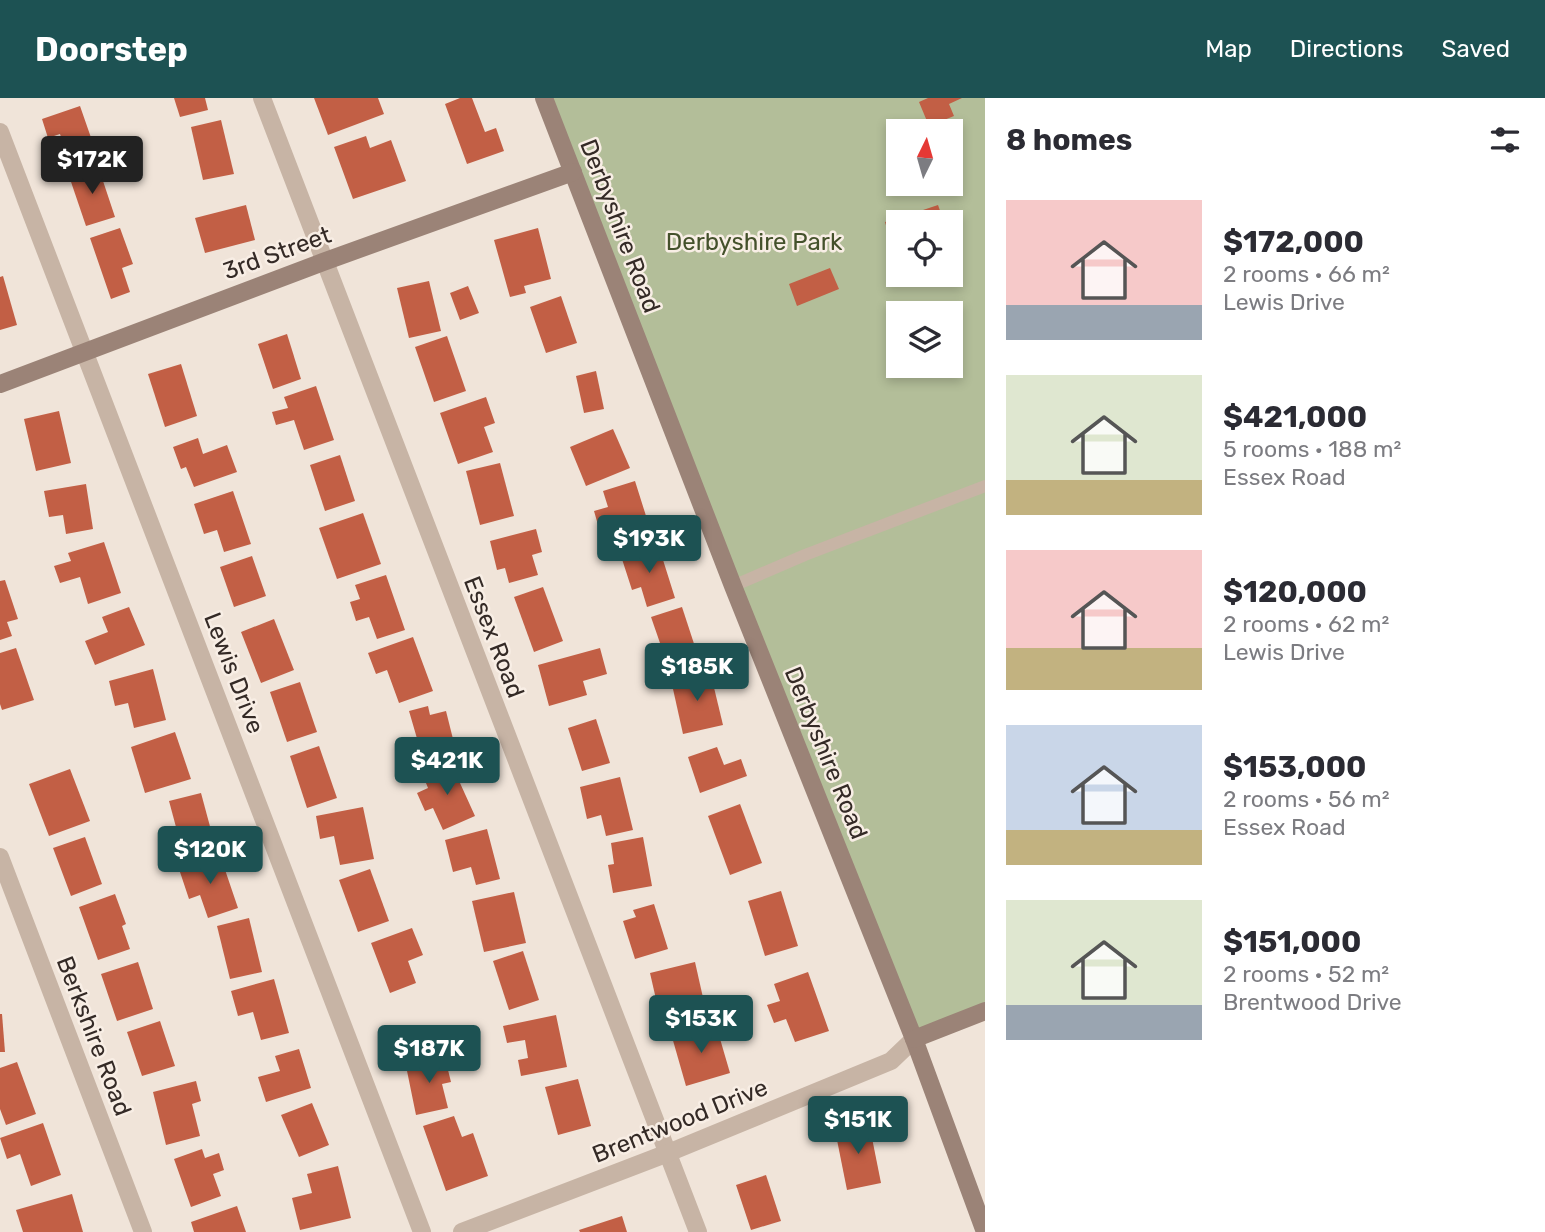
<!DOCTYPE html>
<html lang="en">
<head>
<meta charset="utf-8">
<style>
	body { margin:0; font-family:Rubik,sans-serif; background:#f7f7f7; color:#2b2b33; height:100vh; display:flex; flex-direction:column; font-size:26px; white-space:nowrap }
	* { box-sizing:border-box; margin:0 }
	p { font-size:23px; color:#7c7c81 }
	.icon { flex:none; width:38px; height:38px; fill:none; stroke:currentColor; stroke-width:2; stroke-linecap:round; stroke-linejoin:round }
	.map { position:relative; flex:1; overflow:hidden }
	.side { display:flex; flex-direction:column; background:#fff; width:560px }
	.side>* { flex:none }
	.needle { width:46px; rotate:5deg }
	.buttons { position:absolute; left:886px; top:21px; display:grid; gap:14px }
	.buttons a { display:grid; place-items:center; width:77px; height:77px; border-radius:0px; background:#fff; box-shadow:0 4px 10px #0003; font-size:35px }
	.price { position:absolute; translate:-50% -60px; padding:0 16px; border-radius:7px; background:#1d5253; color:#fff; font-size:23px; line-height:46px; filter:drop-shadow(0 2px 4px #0008) }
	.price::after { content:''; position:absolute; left:50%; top:42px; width:21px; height:16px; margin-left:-10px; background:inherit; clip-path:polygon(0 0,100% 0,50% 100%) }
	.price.selected { background:#222; color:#fff }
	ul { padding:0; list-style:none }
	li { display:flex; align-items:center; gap:21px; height:175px; padding:0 21px }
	li span { display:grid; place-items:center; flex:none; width:196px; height:140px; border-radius:0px; color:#555 }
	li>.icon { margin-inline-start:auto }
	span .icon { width:84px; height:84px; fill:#fffc; stroke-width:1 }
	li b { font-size:30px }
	h2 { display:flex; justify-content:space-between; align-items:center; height:84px; padding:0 21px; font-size:30px }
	header { display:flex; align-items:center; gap:42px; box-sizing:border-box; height:98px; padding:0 35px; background:#1d5253; color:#fff }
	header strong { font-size:33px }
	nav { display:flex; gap:38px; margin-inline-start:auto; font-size:24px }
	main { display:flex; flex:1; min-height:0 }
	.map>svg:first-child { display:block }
	.green { fill:#b3be99; fill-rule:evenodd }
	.building { fill:#c25f45 }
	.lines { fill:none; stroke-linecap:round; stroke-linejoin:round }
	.lane { stroke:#c7b4a5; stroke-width:12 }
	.street { stroke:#c7b4a5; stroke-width:18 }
	.secondary { stroke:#9b8377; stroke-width:18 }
	.labels { text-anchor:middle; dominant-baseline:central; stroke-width:5; stroke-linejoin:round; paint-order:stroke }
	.street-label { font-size:24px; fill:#342a26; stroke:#f8eee5 }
	.park-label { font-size:24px; fill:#44512b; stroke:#f8eee5 }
</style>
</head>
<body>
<header>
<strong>Doorstep</strong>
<nav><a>Map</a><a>Directions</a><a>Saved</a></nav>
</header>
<main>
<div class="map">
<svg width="985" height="1134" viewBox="0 0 985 1134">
	<rect width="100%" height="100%" fill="#f0e4d9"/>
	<!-- green -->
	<path class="green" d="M544,0H985V913L914,941ZM898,33H950V86H898ZM898,124H950V177H898ZM898,215H950V268H898Z"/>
	<!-- building -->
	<g class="building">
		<polygon points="174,0 205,0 208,12 180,19"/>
		<polygon points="314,0 378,0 384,16 328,37"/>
		<polygon points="460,0 472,0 485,34 496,30 504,53 467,66 445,6"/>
		<polygon points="928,0 962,0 949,6 954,18 929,28 919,4"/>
		<polygon points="80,8 96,54 69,63 60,36 48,40 42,21"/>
		<polygon points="221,22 234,76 203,82 191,29"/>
		<polygon points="366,38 370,50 391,42 406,83 353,101 334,49"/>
		<polygon points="98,68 115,119 86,128 69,78"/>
		<polygon points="246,107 255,142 205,155 195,120"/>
		<polygon points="938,107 944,124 924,124 920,113"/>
		<polygon points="917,114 921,124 898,124 898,149 893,150 885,124"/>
		<polygon points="120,130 133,166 122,170 130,194 111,201 90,140"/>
		<polygon points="538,130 551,181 524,188 526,195 510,199 494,142"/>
		<polygon points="830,170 839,191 797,208 789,186"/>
		<polygon points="3,178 17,227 0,232 0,179"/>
		<polygon points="429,183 441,233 409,240 397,190"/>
		<polygon points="468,188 479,215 460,222 450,195"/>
		<polygon points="561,198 577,245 546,255 530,209"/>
		<polygon points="287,236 301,281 273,291 258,246"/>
		<polygon points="447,238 466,293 434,304 415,249"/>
		<polygon points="181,266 197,318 165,329 148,276"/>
		<polygon points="596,273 604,311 584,315 576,278"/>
		<polygon points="316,288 334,342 304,352 294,322 276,327 272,314 288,310 284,299"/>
		<polygon points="486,299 495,325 484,329 493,354 458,366 440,315"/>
		<polygon points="59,313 71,365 36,373 24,321"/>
		<polygon points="613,331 630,370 586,388 570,349"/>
		<polygon points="198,340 203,356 227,347 237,374 194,389 186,369 181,371 173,349"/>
		<polygon points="340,357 355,403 325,413 310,367"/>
		<polygon points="500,365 514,418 480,427 466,373"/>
		<polygon points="635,383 652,437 605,451 594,413 608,409 603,393"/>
		<polygon points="86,386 93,431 66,436 63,417 49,419 44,393"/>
		<polygon points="233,393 251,446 224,454 217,432 204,436 194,406"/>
		<polygon points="363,415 381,466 337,481 319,430"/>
		<polygon points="536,431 542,454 532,457 538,477 509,485 505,470 497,472 490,443"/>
		<polygon points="104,444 121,495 88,506 80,479 60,485 54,468 71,463 68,455"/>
		<polygon points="658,446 675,500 647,509 641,489 632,492 621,458"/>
		<polygon points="252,458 266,498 234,509 220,469"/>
		<polygon points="386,477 405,532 377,541 369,519 356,523 350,504 360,501 355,487"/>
		<polygon points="5,482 18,521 7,524 12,538 0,542 0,483"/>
		<polygon points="543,489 563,543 534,554 514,499"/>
		<polygon points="129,509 145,547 95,567 85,543 108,534 102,519"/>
		<polygon points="682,509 699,561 669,571 651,519"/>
		<polygon points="274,521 294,572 261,585 241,534"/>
		<polygon points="413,539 433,593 399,605 387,572 376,576 368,555"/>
		<polygon points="16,550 34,602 2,612 0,606 0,555"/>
		<polygon points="600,550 607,576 583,583 587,597 549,608 538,567"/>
		<polygon points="153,571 166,622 134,630 128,605 115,608 109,583"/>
		<polygon points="710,573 723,627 683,636 671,582"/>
		<polygon points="300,584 317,634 287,644 270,594"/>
		<polygon points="428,608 430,617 446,613 456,653 423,661 409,613"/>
		<polygon points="596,621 610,665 582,673 568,630"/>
		<polygon points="175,634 191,681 145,695 131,649"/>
		<polygon points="319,648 337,700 307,710 290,658"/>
		<polygon points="717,649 724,667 741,661 747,678 700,695 688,659"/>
		<polygon points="460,665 467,681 460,685 475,718 443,732 433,710 425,713 417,695 428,690 424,680"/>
		<polygon points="70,671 90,723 49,738 29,686"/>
		<polygon points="620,679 633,732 606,738 601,717 587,721 580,689"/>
		<polygon points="201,695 215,747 183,755 169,703"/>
		<polygon points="740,706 762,765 730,777 708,718"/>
		<polygon points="363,709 374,761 340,767 334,738 320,741 316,718"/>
		<polygon points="487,731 500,781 476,787 471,769 453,774 445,742"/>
		<polygon points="85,739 102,786 71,798 53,750"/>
		<polygon points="643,739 652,788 613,795 608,767 614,766 611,745"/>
		<polygon points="220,757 238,810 208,820 200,797 189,801 179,771"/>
		<polygon points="370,771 389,823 358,834 339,782"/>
		<polygon points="781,793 798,848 765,858 748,803"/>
		<polygon points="514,794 526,845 484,854 472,803"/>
		<polygon points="115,796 126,826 122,828 130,851 98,862 79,809"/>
		<polygon points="654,806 668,851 635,861 623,823 636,819 633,812"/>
		<polygon points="249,820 262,874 230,881 217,828"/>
		<polygon points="412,830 423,857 408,863 416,885 390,895 371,845"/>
		<polygon points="523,853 539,902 509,912 493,863"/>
		<polygon points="138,864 153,911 117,923 101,876"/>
		<polygon points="695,864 706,913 661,923 650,875"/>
		<polygon points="808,874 829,933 795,944 786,921 774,925 767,907 780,903 774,886"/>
		<polygon points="274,881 289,935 261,942 253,914 238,918 231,893"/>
		<polygon points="0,916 2,916 5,954 0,954"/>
		<polygon points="556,917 567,969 521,978 518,962 528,960 525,942 507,945 503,928"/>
		<polygon points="160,923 175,968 142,978 127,934"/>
		<polygon points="716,927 730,975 686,988 672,939"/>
		<polygon points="299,951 311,990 266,1004 258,979 280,973 275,958"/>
		<polygon points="445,960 451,984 442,986 448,1010 416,1017 406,968"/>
		<polygon points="17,964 36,1016 6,1027 0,1011 0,970"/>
		<polygon points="578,981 591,1028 558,1037 545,989"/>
		<polygon points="196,983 201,1003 192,1006 200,1038 166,1047 153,994"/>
		<polygon points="312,1005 329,1047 299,1059 281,1017"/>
		<polygon points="454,1018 462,1039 473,1035 488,1078 446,1093 423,1028"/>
		<polygon points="43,1025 61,1077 31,1088 20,1056 7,1061 0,1040"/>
		<polygon points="869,1025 881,1085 847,1092 835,1032"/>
		<polygon points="202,1051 205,1060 219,1055 224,1072 213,1076 221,1098 191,1109 174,1061"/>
		<polygon points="338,1068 351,1120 300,1132 292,1100 312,1095 307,1076"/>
		<polygon points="766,1077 781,1123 751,1132 736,1087"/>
		<polygon points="72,1096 83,1134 23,1134 16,1112"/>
		<polygon points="237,1108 246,1134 194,1134 191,1124"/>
		<polygon points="622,1118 627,1134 580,1134 579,1132"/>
	</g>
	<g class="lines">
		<!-- lane -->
		<polyline class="lane" points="733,488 805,457 985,388"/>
		<!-- street -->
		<g class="street">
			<polyline points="262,0 698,1134"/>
			<polyline points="0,34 422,1134"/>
			<polyline points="0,759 143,1134"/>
			<polyline points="462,1134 668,1055 891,963 914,941"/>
		</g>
		<!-- secondary -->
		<g class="secondary">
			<polyline points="544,0 733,488 914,941 985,1134"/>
			<polyline points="0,286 323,164 573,74"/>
			<polyline points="914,941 985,913"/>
		</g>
	</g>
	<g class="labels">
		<!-- street labels -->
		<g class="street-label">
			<text transform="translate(620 128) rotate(69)">Derbyshire Road</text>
			<text transform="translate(277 155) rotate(-20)">3rd Street</text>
			<text transform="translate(494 539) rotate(69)">Essex Road</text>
			<text transform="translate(234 575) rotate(69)">Lewis Drive</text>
			<text transform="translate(826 655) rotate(68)">Derbyshire Road</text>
			<text transform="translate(94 938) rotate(69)">Berkshire Road</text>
			<text transform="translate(680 1023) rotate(-22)">Brentwood Drive</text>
		</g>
		<!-- park labels -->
		<g class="park-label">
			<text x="754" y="144">Derbyshire Park</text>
		</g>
	</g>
</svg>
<div class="buttons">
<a><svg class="needle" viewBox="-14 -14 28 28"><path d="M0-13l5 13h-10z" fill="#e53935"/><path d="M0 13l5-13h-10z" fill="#7c7c81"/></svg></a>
<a><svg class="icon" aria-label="locate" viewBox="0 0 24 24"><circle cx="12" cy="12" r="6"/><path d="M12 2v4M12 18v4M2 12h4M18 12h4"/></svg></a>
<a><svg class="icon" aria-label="layers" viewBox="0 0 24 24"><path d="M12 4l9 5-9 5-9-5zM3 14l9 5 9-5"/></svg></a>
</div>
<b class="price selected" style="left:92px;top:98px">$172K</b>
<b class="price" style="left:649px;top:477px">$193K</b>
<b class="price" style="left:697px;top:605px">$185K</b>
<b class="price" style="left:447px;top:699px">$421K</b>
<b class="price" style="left:210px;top:788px">$120K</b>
<b class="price" style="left:701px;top:957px">$153K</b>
<b class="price" style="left:429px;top:987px">$187K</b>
<b class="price" style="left:858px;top:1058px">$151K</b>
</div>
<section class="side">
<h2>8 homes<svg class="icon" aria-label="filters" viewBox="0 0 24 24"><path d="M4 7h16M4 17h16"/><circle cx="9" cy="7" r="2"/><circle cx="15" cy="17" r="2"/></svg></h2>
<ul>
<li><span style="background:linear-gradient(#f6c9c9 75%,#9aa5b1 0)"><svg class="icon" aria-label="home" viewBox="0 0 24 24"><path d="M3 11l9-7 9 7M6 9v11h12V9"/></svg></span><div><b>$172,000</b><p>2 rooms · 66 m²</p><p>Lewis Drive</p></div></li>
<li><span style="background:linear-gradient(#dfe7d0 75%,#c2b280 0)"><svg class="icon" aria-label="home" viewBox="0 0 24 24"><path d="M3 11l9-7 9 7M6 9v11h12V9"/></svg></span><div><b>$421,000</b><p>5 rooms · 188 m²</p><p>Essex Road</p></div></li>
<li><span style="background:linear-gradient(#f6c9c9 70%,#c2b280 0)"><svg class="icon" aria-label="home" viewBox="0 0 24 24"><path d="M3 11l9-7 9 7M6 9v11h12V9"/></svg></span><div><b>$120,000</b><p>2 rooms · 62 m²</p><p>Lewis Drive</p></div></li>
<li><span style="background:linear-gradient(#c9d6e8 75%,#c2b280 0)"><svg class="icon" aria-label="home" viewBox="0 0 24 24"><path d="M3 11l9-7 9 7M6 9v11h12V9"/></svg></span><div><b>$153,000</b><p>2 rooms · 56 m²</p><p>Essex Road</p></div></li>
<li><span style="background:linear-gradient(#dfe7d0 75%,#9aa5b1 0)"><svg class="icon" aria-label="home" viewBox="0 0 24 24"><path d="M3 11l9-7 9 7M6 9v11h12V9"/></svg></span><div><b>$151,000</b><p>2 rooms · 52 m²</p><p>Brentwood Drive</p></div></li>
</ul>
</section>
</main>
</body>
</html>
